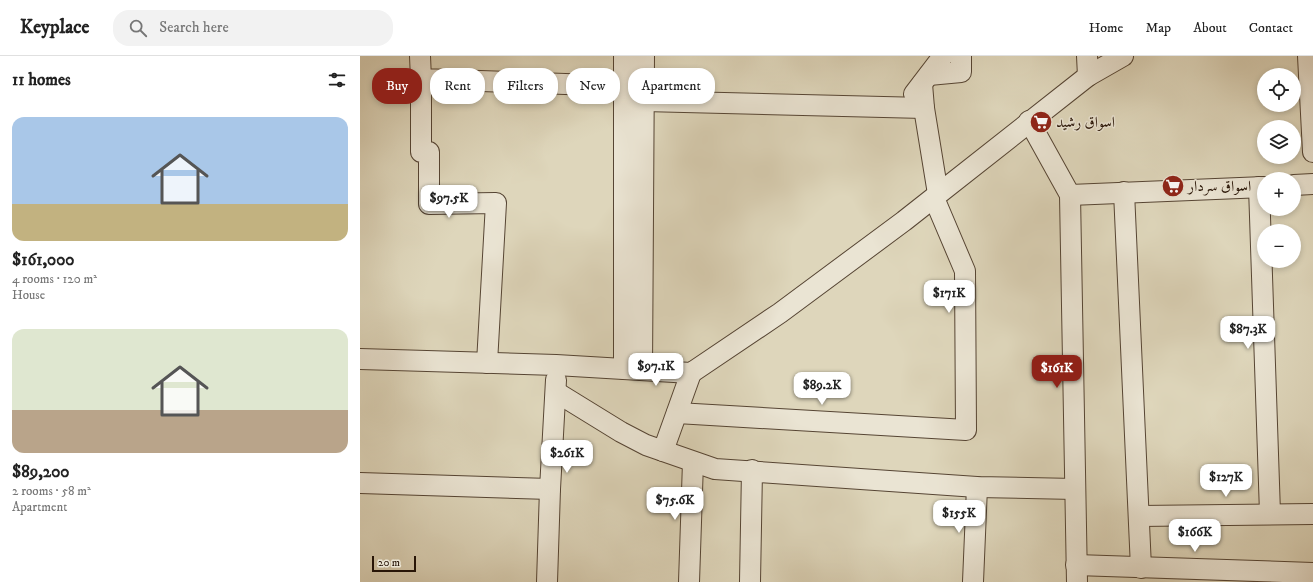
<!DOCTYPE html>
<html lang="en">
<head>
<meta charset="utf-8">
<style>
	body { margin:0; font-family:"IM FELL DW Pica",Amiri,serif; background:#f2f2f2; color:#222; height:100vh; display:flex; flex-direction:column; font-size:15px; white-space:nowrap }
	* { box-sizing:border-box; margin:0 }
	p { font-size:13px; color:#767676 }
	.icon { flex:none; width:22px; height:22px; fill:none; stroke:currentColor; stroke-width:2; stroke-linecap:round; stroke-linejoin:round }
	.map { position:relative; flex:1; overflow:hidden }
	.side { display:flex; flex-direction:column; background:#fff; width:360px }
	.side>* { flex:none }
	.hud { position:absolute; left:12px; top:12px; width:380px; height:36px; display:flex; gap:8px }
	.buttons { position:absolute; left:897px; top:12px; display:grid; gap:8px }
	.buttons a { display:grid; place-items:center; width:44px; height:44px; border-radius:50%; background:#fff; box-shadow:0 2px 6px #0003; font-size:20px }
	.scale { position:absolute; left:12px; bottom:10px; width:44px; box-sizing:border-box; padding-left:4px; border:2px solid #281507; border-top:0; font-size:11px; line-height:14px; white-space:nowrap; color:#281507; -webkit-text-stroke:3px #eae4d3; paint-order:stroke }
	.price { position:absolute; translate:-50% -34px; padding:0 9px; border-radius:8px; background:#fff; color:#222; font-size:13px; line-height:26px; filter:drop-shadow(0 1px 2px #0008) }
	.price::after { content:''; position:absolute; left:50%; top:24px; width:12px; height:9px; margin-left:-6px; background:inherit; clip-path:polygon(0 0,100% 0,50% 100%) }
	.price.current { background:#8f2418; color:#fff }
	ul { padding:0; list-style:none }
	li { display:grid; align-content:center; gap:8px; height:212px; padding:0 12px }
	li span { display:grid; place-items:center; height:124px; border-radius:12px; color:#555 }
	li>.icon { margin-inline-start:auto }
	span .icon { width:72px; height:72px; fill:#fffc; stroke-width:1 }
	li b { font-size:17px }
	h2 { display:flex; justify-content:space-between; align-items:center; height:48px; padding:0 12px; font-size:17px }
	.pill { padding:0 14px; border-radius:16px; background:#fff; box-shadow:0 2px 6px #0003; font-size:14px; line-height:36px }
	.pill.current { background:#8f2418; color:#fff }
	header { display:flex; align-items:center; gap:24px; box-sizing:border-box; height:56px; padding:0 20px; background:#fff; border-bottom:1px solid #e0e0e0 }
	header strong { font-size:19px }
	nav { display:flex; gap:22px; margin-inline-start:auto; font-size:14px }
	.search { width:280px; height:36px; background:#f2f2f2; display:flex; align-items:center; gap:10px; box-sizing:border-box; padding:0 14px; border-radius:16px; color:#767676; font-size:15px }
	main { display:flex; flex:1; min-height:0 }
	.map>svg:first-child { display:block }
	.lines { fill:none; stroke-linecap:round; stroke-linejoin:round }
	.minor-casing { stroke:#564534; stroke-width:22 }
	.minor { stroke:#eae4d3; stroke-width:20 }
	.labels { text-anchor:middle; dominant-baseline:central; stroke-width:3; stroke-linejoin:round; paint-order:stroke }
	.poi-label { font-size:15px; fill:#281507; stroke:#eae4d3; text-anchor:start }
</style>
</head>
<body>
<header>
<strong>Keyplace</strong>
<div class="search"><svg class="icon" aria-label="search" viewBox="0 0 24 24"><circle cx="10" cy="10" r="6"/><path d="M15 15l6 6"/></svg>Search here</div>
<nav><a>Home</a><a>Map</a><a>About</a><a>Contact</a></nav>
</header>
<main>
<section class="side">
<h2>11 homes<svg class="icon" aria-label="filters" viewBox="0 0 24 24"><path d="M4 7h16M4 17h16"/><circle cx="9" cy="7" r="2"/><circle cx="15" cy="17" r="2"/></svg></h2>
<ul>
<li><span style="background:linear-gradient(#a9c7e8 70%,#c2b280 0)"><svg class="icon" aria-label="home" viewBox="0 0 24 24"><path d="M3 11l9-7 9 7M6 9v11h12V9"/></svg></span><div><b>$161,000</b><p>4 rooms · 120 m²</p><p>House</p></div></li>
<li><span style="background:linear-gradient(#dfe7d0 65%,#b9a48a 0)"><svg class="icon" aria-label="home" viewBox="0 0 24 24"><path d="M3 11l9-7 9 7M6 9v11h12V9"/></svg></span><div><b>$89,200</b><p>2 rooms · 58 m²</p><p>Apartment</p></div></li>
</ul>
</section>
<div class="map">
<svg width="953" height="526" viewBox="0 0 953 526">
	<rect width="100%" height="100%" fill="#ded6bb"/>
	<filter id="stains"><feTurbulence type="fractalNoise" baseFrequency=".005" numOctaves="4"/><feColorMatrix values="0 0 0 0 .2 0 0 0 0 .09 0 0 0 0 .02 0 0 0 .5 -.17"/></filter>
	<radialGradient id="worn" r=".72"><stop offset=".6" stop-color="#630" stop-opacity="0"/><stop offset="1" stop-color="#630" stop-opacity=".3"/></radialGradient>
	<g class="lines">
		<!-- minor casing -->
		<g class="minor-casing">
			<g id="minor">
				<polyline points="60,0 61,23 263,30"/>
				<polyline points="727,0 728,20"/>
				<polyline points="948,0 953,96"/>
				<polyline points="569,19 601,16 601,0"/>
				<polyline points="61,23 61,96 69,96 69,148 136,147 127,307"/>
				<polyline points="562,28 564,52 578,138"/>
				<polyline points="554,38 583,0"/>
				<polyline points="284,45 564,52"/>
				<polyline points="669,65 710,139 717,526"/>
				<polyline points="934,129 953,128"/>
				<polyline points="899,131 910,457"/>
				<polyline points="764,136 781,512"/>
				<polyline points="710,139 904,131"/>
				<polyline points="0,303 196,309 331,317 420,257 544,165 728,20 763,0"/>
				<polyline points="264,313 264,0"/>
				<polyline points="282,314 284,0"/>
				<polyline points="196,336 261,376 286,389 355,413 617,431 715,433"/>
				<polyline points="317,357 606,374 605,215 574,142"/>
				<polyline points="303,395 331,317"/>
				<polyline points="0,427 190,433"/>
				<polyline points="779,460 953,458"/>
				<polyline points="716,509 953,517"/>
				<polyline points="187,526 190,433 196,324"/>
				<polyline points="329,526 333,406"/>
				<polyline points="390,526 392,414"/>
				<polyline points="613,526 617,431"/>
			</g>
		</g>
		<!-- minor -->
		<use href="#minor" class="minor"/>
	</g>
	<!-- icons -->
	<defs>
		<g id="supermarket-disc" transform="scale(1.15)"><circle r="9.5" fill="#8f2418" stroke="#eae4d3"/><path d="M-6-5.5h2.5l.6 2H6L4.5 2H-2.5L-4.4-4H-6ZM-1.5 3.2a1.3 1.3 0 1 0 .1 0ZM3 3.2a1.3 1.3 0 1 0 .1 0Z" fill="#fff"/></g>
	</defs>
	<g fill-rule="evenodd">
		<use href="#supermarket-disc" x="681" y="66"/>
		<use href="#supermarket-disc" x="813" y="130"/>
	</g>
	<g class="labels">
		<!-- poi labels -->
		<g class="poi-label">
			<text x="696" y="66">اسواق رشيد</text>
			<text x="828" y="130">اسواق سردار</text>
		</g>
	</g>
	<rect width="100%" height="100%" filter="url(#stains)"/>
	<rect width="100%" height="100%" fill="url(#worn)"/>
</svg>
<div class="buttons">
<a><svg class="icon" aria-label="locate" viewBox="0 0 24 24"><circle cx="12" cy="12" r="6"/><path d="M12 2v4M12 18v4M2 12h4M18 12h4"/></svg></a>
<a><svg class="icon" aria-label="layers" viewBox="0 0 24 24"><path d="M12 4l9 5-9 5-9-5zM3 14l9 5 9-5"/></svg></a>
<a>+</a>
<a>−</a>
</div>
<div class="scale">20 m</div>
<b class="price" style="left:89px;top:163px">$97.5K</b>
<b class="price" style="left:589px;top:258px">$171K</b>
<b class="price" style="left:888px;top:294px">$87.3K</b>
<b class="price" style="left:296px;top:331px">$97.1K</b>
<b class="price current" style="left:697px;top:333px">$161K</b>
<b class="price" style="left:462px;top:350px">$89.2K</b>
<b class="price" style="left:207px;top:418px">$261K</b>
<b class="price" style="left:866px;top:442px">$127K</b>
<b class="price" style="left:315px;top:465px">$75.6K</b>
<b class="price" style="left:599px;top:478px">$155K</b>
<b class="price" style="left:835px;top:497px">$166K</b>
<div class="hud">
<a class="pill current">Buy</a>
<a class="pill">Rent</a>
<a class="pill">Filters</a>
<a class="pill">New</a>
<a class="pill">Apartment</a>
</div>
</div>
</main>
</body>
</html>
